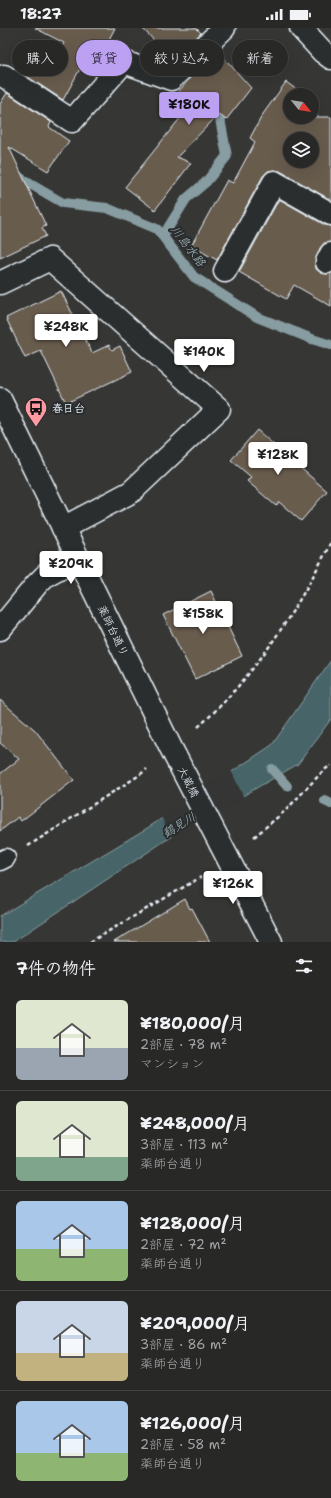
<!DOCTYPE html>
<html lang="ja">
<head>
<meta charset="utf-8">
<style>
	body { margin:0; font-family:"Shantell Sans","Klee One",sans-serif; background:#343433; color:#f1f3f6; height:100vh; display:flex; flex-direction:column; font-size:15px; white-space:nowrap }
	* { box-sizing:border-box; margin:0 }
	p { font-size:13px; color:#a5a6a7 }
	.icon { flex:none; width:22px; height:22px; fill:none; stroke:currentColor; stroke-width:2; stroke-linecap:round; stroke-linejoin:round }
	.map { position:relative; height:914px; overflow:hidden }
	.side { display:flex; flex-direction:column; background:#282827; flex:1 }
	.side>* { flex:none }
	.top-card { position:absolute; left:12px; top:12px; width:307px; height:36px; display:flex; gap:8px }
	.needle { width:26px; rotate:120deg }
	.tools { position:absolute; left:283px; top:60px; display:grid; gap:8px }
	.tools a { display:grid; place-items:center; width:36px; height:36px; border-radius:50%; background:#282827; box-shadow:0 4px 16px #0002,0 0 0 1px #444; font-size:20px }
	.price { position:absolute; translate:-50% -34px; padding:0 9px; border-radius:4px; background:#fff; color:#222; font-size:13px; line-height:26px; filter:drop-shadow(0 1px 2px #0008) }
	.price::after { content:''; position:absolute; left:50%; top:24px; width:12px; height:9px; margin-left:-6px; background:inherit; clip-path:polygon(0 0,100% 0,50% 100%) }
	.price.current { background:#bca0f2; color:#111 }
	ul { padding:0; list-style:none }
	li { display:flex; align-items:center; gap:12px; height:100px; padding:0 16px }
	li+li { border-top:1px solid #444 }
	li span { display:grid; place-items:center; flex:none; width:112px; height:80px; border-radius:6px; color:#555 }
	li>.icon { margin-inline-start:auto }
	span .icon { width:48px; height:48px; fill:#fffc; stroke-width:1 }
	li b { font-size:17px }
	h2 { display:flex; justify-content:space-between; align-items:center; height:48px; padding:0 16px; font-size:17px }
	.pill { padding:0 14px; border-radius:18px; background:#282827; box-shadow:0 4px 16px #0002,0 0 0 1px #444; font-size:14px; line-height:36px }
	.pill.current { background:#bca0f2; color:#111 }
	.status { display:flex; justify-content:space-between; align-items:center; height:28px; padding:0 20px; background:#282827; direction:ltr }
	.status svg { height:11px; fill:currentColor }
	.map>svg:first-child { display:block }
	.water { fill:#476569; stroke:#879da2 }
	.pier { fill:#363634 }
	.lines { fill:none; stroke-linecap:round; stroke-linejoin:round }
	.stream { stroke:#879da2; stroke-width:10 }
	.building { fill:#675b4e; stroke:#e8f1f8; fill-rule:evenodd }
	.service-casing { stroke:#e8f1f8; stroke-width:21 }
	.minor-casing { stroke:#e8f1f8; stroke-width:25 }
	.tertiary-casing { stroke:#e8f1f8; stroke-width:25 }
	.path { stroke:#e8f1f8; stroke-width:2.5; stroke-dasharray:4 3; stroke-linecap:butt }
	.service { stroke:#2a2d2e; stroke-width:18 }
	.minor { stroke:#2a2d2e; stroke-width:22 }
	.tertiary { stroke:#2a2d2e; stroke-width:22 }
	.labels { text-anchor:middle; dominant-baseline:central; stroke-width:4; stroke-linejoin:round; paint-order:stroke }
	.poi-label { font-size:11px; font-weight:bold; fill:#e8f1f8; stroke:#2a2d2e; text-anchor:start }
	.street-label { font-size:11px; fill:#e8f1f8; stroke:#2a2d2e }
	.water-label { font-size:12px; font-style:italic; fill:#a8b9bf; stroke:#2a2d2e }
</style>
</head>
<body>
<div class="status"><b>18:27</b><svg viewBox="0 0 49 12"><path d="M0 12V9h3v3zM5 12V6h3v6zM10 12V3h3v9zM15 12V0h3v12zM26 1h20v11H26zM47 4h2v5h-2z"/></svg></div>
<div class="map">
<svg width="331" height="914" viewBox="0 0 331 914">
	<rect width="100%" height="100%" fill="#363634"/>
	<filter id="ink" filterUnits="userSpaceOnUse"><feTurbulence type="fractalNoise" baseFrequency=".025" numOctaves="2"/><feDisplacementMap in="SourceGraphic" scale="8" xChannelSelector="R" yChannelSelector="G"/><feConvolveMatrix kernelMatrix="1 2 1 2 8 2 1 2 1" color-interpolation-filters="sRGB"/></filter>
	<g filter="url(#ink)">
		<!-- water -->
		<polygon class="water" points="331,632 331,691 298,736 163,814 13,914 0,914 0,888 149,799 272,717"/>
		<!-- pier -->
		<polygon class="pier" points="231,742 244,770 173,811 161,789"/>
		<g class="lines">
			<!-- stream -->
			<g class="stream">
				<polyline points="0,135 25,153 63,175 107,180 157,201 194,249 257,289 312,311 331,317"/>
				<polyline points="163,208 186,171 206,154 227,128 220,91"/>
				<polyline points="272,741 287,758"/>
				<polyline points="325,773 331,776"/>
			</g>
		</g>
		<!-- building -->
		<g class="building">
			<polygon points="35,0 115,0 97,34 87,28 63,72 19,43 31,23 41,28 50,12 62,19 64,15"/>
			<polygon points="142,0 196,0 201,5 173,32"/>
			<polygon points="218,23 251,60 226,92 219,86 177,129 191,135 155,182 125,159 181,89 168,76 191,49"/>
			<path d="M286,54L304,67H290V89H331V172L280,143L274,142L268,143L263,148L217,232L191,218L227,152L233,155L255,114L250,110L263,86ZM290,111H312V133H290Z"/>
			<polygon points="7,65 51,94 49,99 69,113 48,143 9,119 46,198 42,200 46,208 0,230 0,76"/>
			<polygon points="279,171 325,197 331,198 331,214 324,215 320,220 315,234 316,241 321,245 327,246 331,245 331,278 294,257 286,271 239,244"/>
			<polygon points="61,263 92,325 109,317 112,322 120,318 132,344 66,375 41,323 25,330 6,290"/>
			<polygon points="257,402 327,463 301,493 279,474 276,478 247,453 251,449 231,432"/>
			<polygon points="211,563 242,628 195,651 163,587"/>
			<polygon points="0,672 35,702 74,752 21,793 18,789 0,803 0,746 19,731 0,715"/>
			<polygon points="185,871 190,881 192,880 210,914 114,914"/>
		</g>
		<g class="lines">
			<!-- service casing -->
			<g class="service-casing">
				<polyline id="service" points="0,833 6,830"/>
			</g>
			<!-- minor casing -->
			<g class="minor-casing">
				<g id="minor">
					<polyline points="301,0 323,24 331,30"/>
					<polyline points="4,48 72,93 124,34 171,51 224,0"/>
					<polyline points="327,234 331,226"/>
					<polyline points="225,243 274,154 331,186"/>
					<polyline points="0,255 50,231 219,381 131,464 63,500"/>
					<polyline points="0,601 37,556 46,547 77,530"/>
				</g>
			</g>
			<!-- tertiary casing -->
			<g class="tertiary-casing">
				<polyline id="tertiary" points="0,371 171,720 271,914"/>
			</g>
			<!-- path -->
			<g class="path">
				<path d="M198,699C254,650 298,580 331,514"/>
				<polyline points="254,809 286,782 323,743 331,737"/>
				<polyline points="28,818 138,748 147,741"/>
				<polyline points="90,914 201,849"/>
			</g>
			<!-- service -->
			<use href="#service" class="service"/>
			<!-- minor -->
			<use href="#minor" class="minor"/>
			<!-- tertiary -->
			<use href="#tertiary" class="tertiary"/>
		</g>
	</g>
	<!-- icons -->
	<defs>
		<g id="bus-pin" transform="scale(1.15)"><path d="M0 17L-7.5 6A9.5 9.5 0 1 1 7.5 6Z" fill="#ff9aa2" stroke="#2a2d2e"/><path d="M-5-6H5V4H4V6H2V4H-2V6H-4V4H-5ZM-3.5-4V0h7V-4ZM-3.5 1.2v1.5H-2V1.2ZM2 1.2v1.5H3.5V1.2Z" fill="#111"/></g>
	</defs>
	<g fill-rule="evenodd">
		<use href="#bus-pin" x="36" y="380"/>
	</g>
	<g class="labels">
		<!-- poi labels -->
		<g class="poi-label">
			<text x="52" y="380">春日台</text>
		</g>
		<!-- street labels -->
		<g class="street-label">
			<text transform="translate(113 603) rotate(64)">薬師台通り</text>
			<text transform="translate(188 754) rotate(63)">大蔵橋</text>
		</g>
		<!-- water labels -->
		<g class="water-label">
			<text transform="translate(188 218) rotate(52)">川島水路</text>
			<text transform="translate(179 797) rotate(-31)">鶴見川</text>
		</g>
	</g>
</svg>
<div class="tools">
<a><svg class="needle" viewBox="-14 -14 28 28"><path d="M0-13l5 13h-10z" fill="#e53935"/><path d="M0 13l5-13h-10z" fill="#a5a6a7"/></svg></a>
<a><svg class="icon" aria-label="layers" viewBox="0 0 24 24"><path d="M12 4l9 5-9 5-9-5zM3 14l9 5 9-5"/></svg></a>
</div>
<b class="price current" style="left:189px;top:98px">¥180K</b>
<b class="price" style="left:66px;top:320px">¥248K</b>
<b class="price" style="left:204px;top:345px">¥140K</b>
<b class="price" style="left:278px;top:448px">¥128K</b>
<b class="price" style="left:71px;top:557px">¥209K</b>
<b class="price" style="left:203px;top:607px">¥158K</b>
<b class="price" style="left:233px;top:877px">¥126K</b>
<div class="top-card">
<a class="pill">購入</a>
<a class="pill current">賃貸</a>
<a class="pill">絞り込み</a>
<a class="pill">新着</a>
</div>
</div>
<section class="side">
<h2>7件の物件<svg class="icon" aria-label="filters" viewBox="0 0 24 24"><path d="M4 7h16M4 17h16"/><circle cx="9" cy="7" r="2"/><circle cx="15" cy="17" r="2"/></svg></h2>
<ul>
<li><span style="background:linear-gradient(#dfe7d0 60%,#9aa5b1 0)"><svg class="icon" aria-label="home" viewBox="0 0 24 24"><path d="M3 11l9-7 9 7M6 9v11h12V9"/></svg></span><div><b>¥180,000/月</b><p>2部屋 · 78 m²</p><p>マンション</p></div></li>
<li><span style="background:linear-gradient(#dfe7d0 70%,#7fa58c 0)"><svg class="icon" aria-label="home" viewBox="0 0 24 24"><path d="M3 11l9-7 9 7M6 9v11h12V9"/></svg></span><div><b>¥248,000/月</b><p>3部屋 · 113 m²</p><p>薬師台通り</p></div></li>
<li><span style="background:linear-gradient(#a9c7e8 60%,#8fb573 0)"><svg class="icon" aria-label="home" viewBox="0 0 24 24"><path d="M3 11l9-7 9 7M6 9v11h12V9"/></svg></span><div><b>¥128,000/月</b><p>2部屋 · 72 m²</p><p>薬師台通り</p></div></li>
<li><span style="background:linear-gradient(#c9d6e8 65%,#c2b280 0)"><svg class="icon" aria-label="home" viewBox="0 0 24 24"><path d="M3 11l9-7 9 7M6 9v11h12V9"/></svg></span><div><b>¥209,000/月</b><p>3部屋 · 86 m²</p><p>薬師台通り</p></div></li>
<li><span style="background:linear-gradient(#a9c7e8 65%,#8fb573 0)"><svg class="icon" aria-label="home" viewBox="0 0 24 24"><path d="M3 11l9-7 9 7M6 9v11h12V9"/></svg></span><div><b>¥126,000/月</b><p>2部屋 · 58 m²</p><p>薬師台通り</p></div></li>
</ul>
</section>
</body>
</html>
